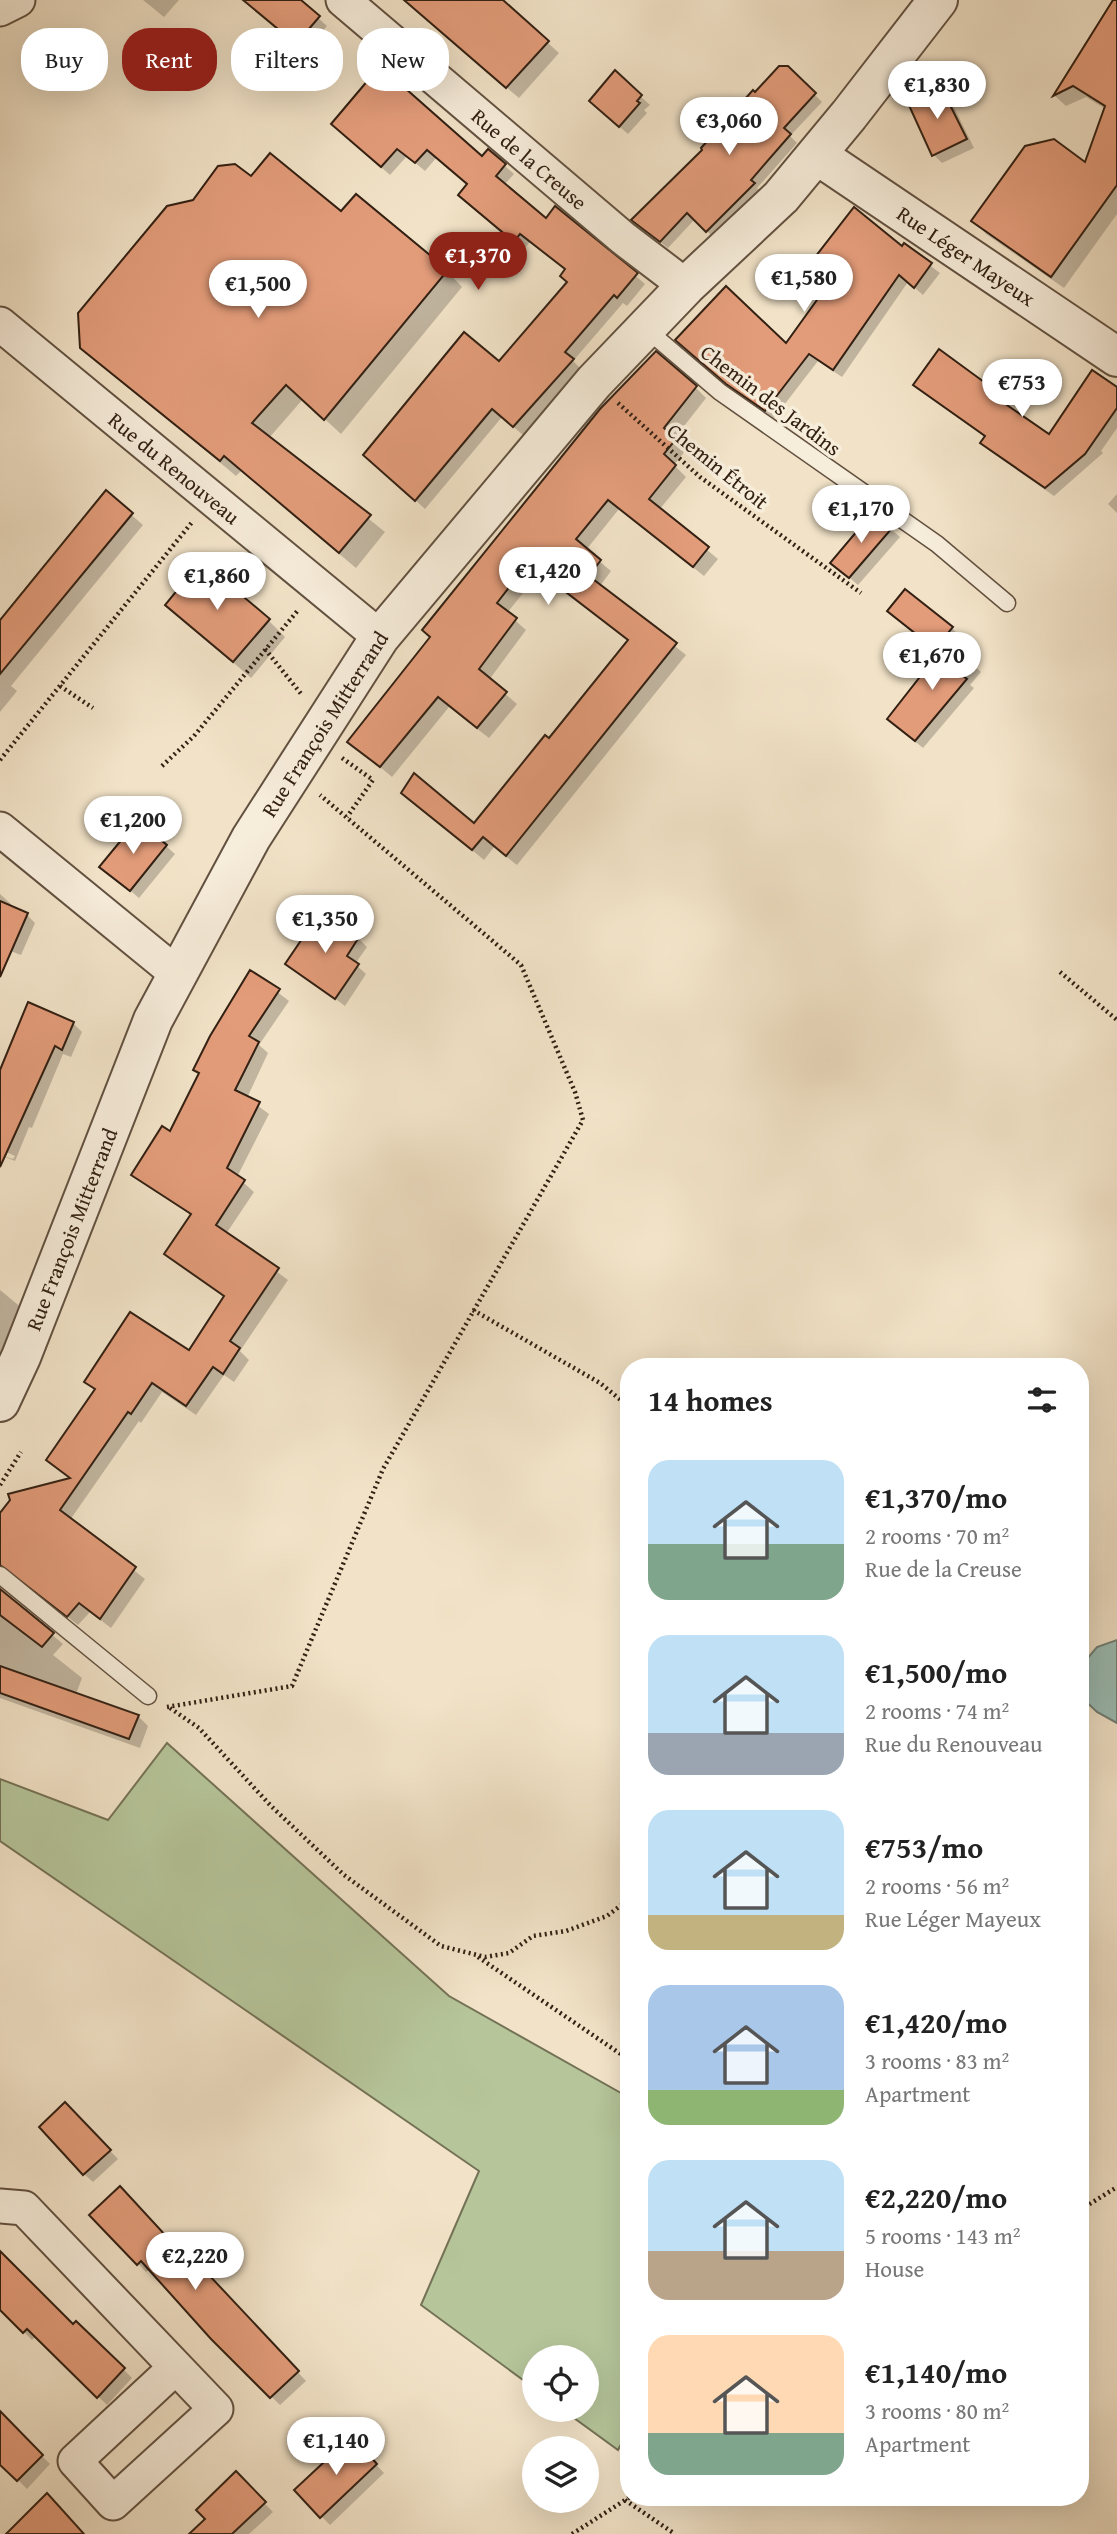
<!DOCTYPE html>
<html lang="en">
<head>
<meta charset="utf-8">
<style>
	body { margin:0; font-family:"Gentium Book Plus",serif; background:#f2f2f2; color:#222; height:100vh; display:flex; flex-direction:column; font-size:26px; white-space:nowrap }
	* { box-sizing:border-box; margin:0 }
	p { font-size:23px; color:#767676 }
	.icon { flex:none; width:38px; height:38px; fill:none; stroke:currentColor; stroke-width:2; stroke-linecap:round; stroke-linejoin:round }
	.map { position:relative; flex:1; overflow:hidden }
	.panel { position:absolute; left:620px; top:1358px; width:469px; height:1148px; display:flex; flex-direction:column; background:#fff; border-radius:28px; box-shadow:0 7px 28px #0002 }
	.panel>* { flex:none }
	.top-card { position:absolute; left:21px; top:28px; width:494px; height:63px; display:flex; gap:14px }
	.fabs { position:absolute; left:522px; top:2345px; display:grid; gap:14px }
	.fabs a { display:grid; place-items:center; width:77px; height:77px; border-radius:50%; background:#fff; box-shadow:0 7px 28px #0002; font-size:35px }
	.price { position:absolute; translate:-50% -60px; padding:0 16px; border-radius:24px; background:#fff; color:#222; font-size:23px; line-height:46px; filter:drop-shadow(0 2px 4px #0008) }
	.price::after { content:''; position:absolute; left:50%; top:42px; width:21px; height:16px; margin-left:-10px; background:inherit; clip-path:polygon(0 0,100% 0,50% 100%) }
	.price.active { background:#8f2418; color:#fff }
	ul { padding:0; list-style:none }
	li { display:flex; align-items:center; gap:21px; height:175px; padding:0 28px }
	li span { display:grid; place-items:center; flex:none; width:196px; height:140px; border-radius:21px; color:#555 }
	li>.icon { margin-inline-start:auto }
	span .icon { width:84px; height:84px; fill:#fffc; stroke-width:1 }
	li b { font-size:30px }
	h2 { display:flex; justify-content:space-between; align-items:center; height:84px; padding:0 28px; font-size:30px }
	.chip { padding:0 24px; border-radius:28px; background:#fff; box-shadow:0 7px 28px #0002; font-size:24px; line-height:63px }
	.chip.active { background:#8f2418; color:#fff }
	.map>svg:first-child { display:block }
	.green { fill:#b6c59a; stroke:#747256; stroke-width:2 }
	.water { fill:#9bbeb7; stroke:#717f75; stroke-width:2 }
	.shadow { fill:#0003 }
	.building { fill:#e39c7a; stroke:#322013; stroke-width:2 }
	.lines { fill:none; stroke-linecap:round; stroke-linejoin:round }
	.service-casing { stroke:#625140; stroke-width:19 }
	.minor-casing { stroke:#625140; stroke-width:37 }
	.tertiary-casing { stroke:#625140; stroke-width:42 }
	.path { stroke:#322013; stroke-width:4.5; stroke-dasharray:2 3.5; stroke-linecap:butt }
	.service { stroke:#f7eddb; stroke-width:16 }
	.minor { stroke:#f7eddb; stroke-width:33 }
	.tertiary { stroke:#f7eddb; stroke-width:38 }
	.labels { text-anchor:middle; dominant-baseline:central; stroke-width:7; stroke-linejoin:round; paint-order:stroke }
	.street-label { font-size:21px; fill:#322013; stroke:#f7eddb }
</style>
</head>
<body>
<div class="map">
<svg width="1117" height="2534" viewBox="0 0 1117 2534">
	<rect width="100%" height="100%" fill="#f2e3c8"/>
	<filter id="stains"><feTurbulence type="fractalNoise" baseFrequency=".00286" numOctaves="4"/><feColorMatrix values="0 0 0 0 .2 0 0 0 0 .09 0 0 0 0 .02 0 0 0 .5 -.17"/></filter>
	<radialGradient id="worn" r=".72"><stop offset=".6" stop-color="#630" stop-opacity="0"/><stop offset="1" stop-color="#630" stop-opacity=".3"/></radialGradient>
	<!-- green -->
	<polygon class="green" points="167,1743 449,1996 628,2097 628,2431 618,2450 563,2410 586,2410 586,2357 534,2357 534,2388 421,2305 479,2171 0,1841 0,1779 108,1820"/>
	<!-- water -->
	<polygon class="water" points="1117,1640 1117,1723 1097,1712 1080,1696 1080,1667 1097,1647"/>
	<!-- shadow -->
	<g class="shadow">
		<polygon points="143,0 179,0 164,17"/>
		<polygon points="245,0 298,0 327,26 305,51"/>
		<polygon points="404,0 501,0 559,53 519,98"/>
		<polygon points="1114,2 1117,3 1117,116 1086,97 1066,106 1055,96"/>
		<polygon points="788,68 822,102 790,136 797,143 757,188 761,192 714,238 695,219 668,248 641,227 755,95"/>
		<polygon points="615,73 650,105 644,110 647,113 628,134 600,110"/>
		<polygon points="940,87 948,95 974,148 942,163 934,155"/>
		<polygon points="342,133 482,158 488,151 514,174 504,185 546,221 556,208 645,284 627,306 623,303 573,361 581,369 523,435 502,417 425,509 375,463 499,363 568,282 567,270 530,242 523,250 469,204 469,184 437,157 425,171 407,156 390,175"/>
		<polygon points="1117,138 1117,214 1064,288 986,234 974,221 1086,164"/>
		<polygon points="252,178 447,271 462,287 341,434 303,399 269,438 385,532 356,568 241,471 236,476 82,347 194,201"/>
		<polygon points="904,246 940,273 923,295 908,282 842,377 818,361 774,418 737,392 686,348 787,346 834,279"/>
		<polygon points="915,385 993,391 1002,399 999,402 1049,437 1117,389 1117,428 1101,451 1103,453 1054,496 990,451 982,443 986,438"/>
		<polygon points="695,387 706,398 674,439 685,451 674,465 686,477 659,510 718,559 704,576 619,509 586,550 611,571 600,586 686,655 517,865 494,847 484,860 403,793 475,825 629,641 540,572 507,613 526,630 489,680 517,704 489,738 449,707 392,777 350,742"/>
		<polygon points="106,493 143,525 11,686 17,691 0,712 0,622"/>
		<polygon points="1117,494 1117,513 1108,504"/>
		<polygon points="873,514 900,537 858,585 832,563"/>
		<polygon points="906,591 956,632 948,642 981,672 970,685 974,688 923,748 897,727 941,653 893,615"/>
		<polygon points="167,605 268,620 285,637 251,678"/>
		<polygon points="166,846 175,854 139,898 102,867"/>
		<polygon points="0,894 11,904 10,907 27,915 35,923 21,955 0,947"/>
		<polygon points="358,938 367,947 355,964 366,974 345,1006 288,964"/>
		<polygon points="251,972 289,1001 259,1045 268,1053 247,1098 269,1114 237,1177 254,1192 226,1234 288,1280 240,1351 249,1360 234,1382 224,1375 196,1415 162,1392 141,1423 139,1421 70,1520 145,1579 111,1628 90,1612 78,1625 14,1574 6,1575 0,1582 0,1515 71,1479 48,1460 96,1391 87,1381 190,1353 225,1298 166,1254 192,1216 134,1175 171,1134"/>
		<polygon points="73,1023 82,1032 71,1057 63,1054 32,1128 29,1127 15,1161 0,1155 13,1159 15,1156 0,1149 0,1075"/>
		<polygon points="0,1290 28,1313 0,1379"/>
		<polygon points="0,1586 2,1593 63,1644 53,1655 82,1678 76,1694 138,1716 148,1726 140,1748 0,1698"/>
		<polygon points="65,2104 118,2159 93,2182 84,2174"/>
		<polygon points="92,2215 202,2268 306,2381 280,2405 212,2338 150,2269 146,2272"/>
		<polygon points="0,2255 73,2327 77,2323 132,2378 107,2405 36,2336 32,2340 0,2308"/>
		<polygon points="0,2414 50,2464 27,2489 0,2462"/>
		<polygon points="352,2439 384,2473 330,2525 296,2490"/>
		<polygon points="236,2474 273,2512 249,2534 202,2534"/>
	</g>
	<!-- building -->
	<g class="building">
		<polygon points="243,0 301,0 320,16 296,44"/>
		<polygon points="404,0 503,0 549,41 506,88"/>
		<polygon points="1113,0 1117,0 1117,185 1051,277 971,221 1025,146 1054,139 1085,162 1105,106 1073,86 1053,96"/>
		<polygon points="380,66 482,156 488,149 506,164 496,176 546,218 555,206 638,273 617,298 614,295 565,352 574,359 513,427 492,409 415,501 363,455 464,332 499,361 567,282 560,276 565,269 520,234 514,242 458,195 467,184 427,150 415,163 397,149 381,167 331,124"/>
		<polygon points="779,66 788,66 816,93 784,128 791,134 751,180 755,183 706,232 687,213 660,242 631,220 702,150 701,148 753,90 755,92"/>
		<polygon points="615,70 642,95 637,101 640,103 619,127 589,101"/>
		<polygon points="940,85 967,139 932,156 907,101"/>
		<polygon points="270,153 341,211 356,194 448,270 324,420 286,385 252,423 371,515 339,553 224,456 220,461 80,348 78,313 167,206 193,200 218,166 235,164 251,176"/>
		<polygon points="854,207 902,246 904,243 932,263 914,288 899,275 833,370 809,354 765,411 726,384 675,340 726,286 786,343 832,279 812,261"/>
		<polygon points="939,349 995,390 991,394 1049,434 1092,370 1117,387 1117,408 1085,454 1045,488 980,443 985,436 913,385"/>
		<polygon points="656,351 697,386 664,428 676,439 664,454 676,465 649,499 709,547 693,567 608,500 576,539 601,560 589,576 677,643 506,856 483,837 472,850 401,793 414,773 474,823 545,735 549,738 628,640 528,563 497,603 517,618 479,669 507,692 477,728 438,697 380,767 347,742 430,637 422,630 600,409"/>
		<polygon points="106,490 133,513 0,674 0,620"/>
		<polygon points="873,512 893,527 849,578 830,563"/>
		<polygon points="201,561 270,619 233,662 165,605"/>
		<polygon points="905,589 953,627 935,649 887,611"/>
		<polygon points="948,641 975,663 963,676 967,679 915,741 887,719"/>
		<polygon points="137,821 167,845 130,891 99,867"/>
		<polygon points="0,901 28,913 0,977"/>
		<polygon points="321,911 359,937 347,956 359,964 335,999 285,964"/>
		<polygon points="250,970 280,989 249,1036 259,1042 235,1090 260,1102 227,1168 245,1180 216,1225 279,1268 230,1341 240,1348 223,1374 213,1367 186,1406 152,1383 131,1414 128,1412 60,1510 136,1567 100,1619 79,1603 67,1617 0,1565 0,1513 10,1500 8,1494 70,1478 46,1460 95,1389 84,1382 130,1312 189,1350 224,1296 164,1254 191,1214 131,1175 162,1126 170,1131 199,1073 193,1070 210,1036"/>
		<polygon points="28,1002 74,1022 62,1050 55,1046 0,1167 0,1070"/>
		<polygon points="0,1589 54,1633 42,1647 0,1615"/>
		<polygon points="0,1666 139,1715 129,1739 0,1693"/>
		<polygon points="65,2102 111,2150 83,2175 39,2127"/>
		<polygon points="120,2186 189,2261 193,2258 299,2371 270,2398 211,2339 141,2261 137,2265 89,2215"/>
		<polygon points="0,2251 73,2324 76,2321 125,2368 97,2398 27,2329 23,2333 0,2310"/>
		<polygon points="0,2411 43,2455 17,2481 0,2465"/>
		<polygon points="352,2436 377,2464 320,2518 294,2490"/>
		<polygon points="236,2471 266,2502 232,2534 189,2534 205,2519 196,2510"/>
		<polygon points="47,2493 84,2534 6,2534"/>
	</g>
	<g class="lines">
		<!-- service casing -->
		<g class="service-casing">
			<g id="service">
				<polyline points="645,328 720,392 937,544 1007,603"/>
				<polyline points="0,1575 148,1696"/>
			</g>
		</g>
		<!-- minor casing -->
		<g class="minor-casing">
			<g id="minor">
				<path id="s1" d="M343,0L623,238L686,286"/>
				<polyline points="0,9 18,0"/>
				<path id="s2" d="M0,324L380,637"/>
				<polyline points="0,829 176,973"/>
				<polyline points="0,2206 24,2208 216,2409 113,2503 75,2461 176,2367"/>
			</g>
		</g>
		<!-- tertiary casing -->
		<g class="tertiary-casing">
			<g id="tertiary">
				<path id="s3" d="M817,155L1117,357"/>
				<path id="s4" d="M0,1402L21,1357L153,1020L251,838L380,637L594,382L686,286L781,197L849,115L938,0"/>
			</g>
		</g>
		<!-- path -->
		<g class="path">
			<polyline points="618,403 700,477 861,593"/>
			<polyline points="265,649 302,695"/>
			<polyline points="60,686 93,708"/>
			<polyline points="342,758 373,780 347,817"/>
			<polyline points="0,760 193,521"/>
			<polyline points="162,766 194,736 299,609"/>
			<polyline points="1060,972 1117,1020"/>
			<polyline points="473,1310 600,1383 628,1406"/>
			<polyline points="0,1485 21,1452"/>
			<polyline points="167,1707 292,1686 383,1469 583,1120 575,1092 521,965 320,795"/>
			<polyline points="170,1708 199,1728 271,1806 344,1875 441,1946 485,1957 509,1953 533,1936 566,1931 607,1916 628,1900"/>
			<polyline points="478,1957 628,2059"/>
			<polyline points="1080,2210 1117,2187"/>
			<polyline points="625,2500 675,2534"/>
			<polyline points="572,2534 630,2497"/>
		</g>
		<!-- service -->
		<use href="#service" class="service"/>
		<!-- minor -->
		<use href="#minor" class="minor"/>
		<!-- tertiary -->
		<use href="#tertiary" class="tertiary"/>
	</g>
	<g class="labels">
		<!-- street labels -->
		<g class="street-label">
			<text stroke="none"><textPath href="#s1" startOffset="245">Rue de la Creuse</textPath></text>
			<text stroke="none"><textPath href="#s3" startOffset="180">Rue Léger Mayeux</textPath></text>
			<text transform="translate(771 400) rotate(37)">Chemin des Jardins</text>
			<text transform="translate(718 466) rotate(39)">Chemin Étroit</text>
			<text stroke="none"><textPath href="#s2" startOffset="226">Rue du Renouveau</textPath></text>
			<text stroke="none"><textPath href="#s4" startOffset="754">Rue François Mitterrand</textPath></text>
			<text stroke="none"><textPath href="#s4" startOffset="187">Rue François Mitterrand</textPath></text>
		</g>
	</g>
	<rect width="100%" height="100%" filter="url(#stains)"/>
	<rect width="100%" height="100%" fill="url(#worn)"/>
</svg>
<div class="fabs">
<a><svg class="icon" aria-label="locate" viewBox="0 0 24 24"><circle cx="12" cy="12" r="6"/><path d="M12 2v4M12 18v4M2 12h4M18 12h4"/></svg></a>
<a><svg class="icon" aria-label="layers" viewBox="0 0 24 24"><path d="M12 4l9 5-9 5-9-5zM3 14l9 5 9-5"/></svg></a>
</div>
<b class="price" style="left:937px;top:121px">€1,830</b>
<b class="price" style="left:729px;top:157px">€3,060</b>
<b class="price active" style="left:478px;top:292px">€1,370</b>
<b class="price" style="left:804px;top:314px">€1,580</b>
<b class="price" style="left:258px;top:320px">€1,500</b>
<b class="price" style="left:1022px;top:419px">€753</b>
<b class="price" style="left:861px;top:545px">€1,170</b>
<b class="price" style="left:548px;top:607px">€1,420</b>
<b class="price" style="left:217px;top:612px">€1,860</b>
<b class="price" style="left:932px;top:692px">€1,670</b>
<b class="price" style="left:133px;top:856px">€1,200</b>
<b class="price" style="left:325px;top:955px">€1,350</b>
<b class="price" style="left:195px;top:2292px">€2,220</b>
<b class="price" style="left:336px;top:2477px">€1,140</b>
<div class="top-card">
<a class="chip">Buy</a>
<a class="chip active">Rent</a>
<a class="chip">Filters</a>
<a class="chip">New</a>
</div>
<section class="panel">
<h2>14 homes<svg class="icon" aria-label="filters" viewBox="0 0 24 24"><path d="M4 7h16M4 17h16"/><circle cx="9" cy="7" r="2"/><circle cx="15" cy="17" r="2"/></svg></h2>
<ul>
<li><span style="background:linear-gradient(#bfe0f5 60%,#7fa58c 0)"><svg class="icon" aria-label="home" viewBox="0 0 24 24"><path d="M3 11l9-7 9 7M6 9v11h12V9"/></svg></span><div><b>€1,370/mo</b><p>2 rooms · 70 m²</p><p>Rue de la Creuse</p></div></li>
<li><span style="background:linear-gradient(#bfe0f5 70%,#9aa5b1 0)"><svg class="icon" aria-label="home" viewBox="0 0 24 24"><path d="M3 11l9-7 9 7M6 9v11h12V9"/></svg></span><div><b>€1,500/mo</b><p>2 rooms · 74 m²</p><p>Rue du Renouveau</p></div></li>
<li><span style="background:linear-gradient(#bfe0f5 75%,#c2b280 0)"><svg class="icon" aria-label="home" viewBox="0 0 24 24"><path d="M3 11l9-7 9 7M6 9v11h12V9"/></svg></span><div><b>€753/mo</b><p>2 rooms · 56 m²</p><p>Rue Léger Mayeux</p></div></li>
<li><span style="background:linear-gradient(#a9c7e8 75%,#8fb573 0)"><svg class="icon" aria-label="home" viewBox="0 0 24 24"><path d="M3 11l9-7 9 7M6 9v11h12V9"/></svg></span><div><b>€1,420/mo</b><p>3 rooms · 83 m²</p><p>Apartment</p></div></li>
<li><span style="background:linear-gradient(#bfe0f5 65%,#b9a48a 0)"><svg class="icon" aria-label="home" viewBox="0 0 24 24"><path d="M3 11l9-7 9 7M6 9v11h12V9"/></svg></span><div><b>€2,220/mo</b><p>5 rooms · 143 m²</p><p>House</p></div></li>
<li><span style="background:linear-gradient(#ffd9b3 70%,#7fa58c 0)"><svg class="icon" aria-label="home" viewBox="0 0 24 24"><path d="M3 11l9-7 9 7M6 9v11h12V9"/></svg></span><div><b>€1,140/mo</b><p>3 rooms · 80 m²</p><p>Apartment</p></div></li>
</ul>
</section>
</div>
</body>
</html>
